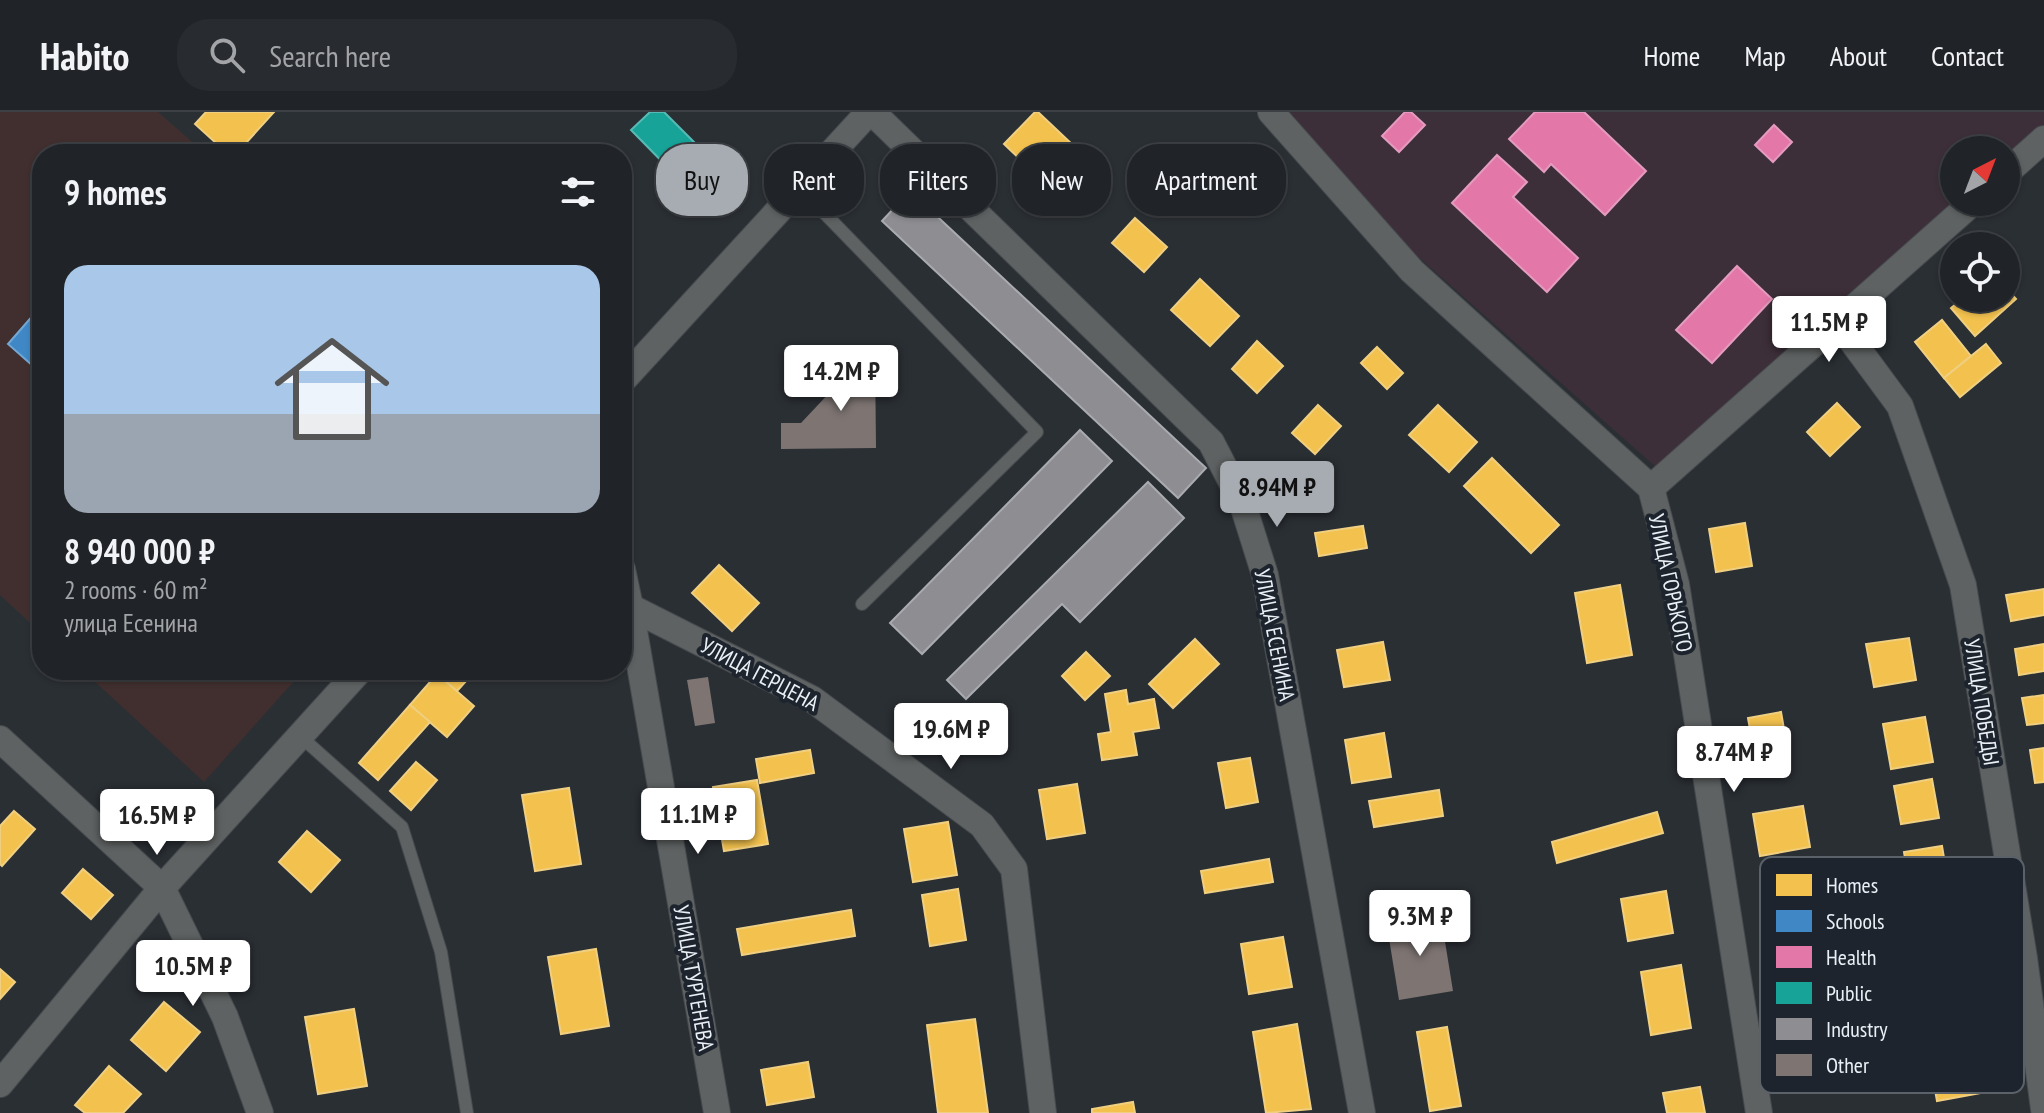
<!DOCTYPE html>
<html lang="en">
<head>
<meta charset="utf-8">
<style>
	body { margin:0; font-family:"PT Sans Narrow",sans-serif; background:#282b2f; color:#f1f3f6; height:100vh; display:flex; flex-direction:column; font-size:30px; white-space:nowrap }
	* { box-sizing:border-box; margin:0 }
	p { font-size:26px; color:#a2a4a7 }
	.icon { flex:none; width:44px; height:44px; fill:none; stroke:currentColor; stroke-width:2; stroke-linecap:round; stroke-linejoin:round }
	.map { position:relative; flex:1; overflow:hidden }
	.details { position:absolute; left:32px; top:32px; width:600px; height:536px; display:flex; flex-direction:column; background:#202327; border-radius:32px; box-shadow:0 2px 6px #0004,0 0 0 2px #3d4044 }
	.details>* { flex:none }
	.top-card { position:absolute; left:656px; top:32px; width:760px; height:72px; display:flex; gap:16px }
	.needle { width:52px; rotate:42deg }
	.controls { position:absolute; left:1940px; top:24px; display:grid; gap:16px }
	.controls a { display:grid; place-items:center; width:80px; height:80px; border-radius:50%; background:#202327; box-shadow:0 2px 6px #0004,0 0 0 2px #3d4044; font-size:40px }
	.price { position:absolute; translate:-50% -68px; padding:0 18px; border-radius:8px; background:#fff; color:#222; font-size:26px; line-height:52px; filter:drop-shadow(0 2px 4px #0008) }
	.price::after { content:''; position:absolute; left:50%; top:48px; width:24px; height:18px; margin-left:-12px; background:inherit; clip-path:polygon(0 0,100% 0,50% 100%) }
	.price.current { background:#a7acb2; color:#111 }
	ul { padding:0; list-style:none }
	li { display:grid; align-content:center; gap:16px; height:424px; padding:0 32px }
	li span { display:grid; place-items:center; height:248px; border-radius:24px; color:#555 }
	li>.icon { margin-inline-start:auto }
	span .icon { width:144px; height:144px; fill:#fffc; stroke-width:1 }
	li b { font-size:34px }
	h2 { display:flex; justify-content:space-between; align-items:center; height:96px; padding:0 32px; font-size:34px }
	.pill { padding:0 28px; border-radius:32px; background:#202327; box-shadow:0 2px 6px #0004,0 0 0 2px #3d4044; font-size:28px; line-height:72px }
	.pill.current { background:#a7acb2; color:#111 }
	header { display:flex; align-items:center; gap:48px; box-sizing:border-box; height:112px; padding:0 40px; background:#202327; border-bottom:2px solid #3d4044 }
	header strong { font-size:38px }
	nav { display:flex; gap:44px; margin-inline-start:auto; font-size:28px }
	.search { width:560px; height:72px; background:#282b2f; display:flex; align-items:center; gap:20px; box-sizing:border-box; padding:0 28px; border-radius:32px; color:#a2a4a7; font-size:30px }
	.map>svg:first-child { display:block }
	.education { fill:#402f2e }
	.medical { fill:#3d2f39 }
	.homes { fill:#f2c14e; stroke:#f0cf80; stroke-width:2 }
	.schools { fill:#3f88c5; stroke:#73a7d4; stroke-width:2 }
	.health { fill:#e377a8; stroke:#e59bbf; stroke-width:2 }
	.public { fill:#17a398; stroke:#57bab4; stroke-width:2 }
	.industry { fill:#8d8d92; stroke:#a9abb0; stroke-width:2 }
	.building { fill:#7e7573 }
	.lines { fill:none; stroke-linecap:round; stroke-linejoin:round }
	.service-casing { stroke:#464a4e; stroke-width:14 }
	.minor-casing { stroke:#464a4e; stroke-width:28 }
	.service { stroke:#5f6262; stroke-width:12 }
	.minor { stroke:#5f6262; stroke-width:26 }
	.labels { text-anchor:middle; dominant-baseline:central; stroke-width:8; stroke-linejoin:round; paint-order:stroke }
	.street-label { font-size:22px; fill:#ebf0f6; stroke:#1d242d }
	.key { fill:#1d242d; stroke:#5b6169; stroke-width:2 }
	.key-label { font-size:22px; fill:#ebf0f6 }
</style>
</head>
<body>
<header>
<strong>Habito</strong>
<div class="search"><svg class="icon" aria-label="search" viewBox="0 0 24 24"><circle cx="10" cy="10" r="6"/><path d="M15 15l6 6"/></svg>Search here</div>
<nav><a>Home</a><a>Map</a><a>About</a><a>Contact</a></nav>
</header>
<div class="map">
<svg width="2044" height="1001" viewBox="0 0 2044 1001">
	<rect width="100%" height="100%" fill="#2a2f34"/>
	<!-- education -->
	<g class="education">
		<polygon points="0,0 158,0 206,42 42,42 42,522 0,483"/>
		<polygon points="82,558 304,558 204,670"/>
	</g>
	<!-- medical -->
	<polygon class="medical" points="1290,0 2044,0 2044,12 2006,46 2006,38 1954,38 1954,90 1657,356 1380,111"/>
	<!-- homes -->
	<g class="homes">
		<polygon points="206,0 274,0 236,42 228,42 195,12"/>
		<polygon points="1035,0 1038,0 1093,52 1061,86 1004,32"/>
		<polygon points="1182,35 1219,70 1203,86 1166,51"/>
		<polygon points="1135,106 1167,135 1144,160 1112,131"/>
		<polygon points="1200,167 1239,204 1210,234 1171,198"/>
		<polygon points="2006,176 2016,187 1975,224 1951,196 1963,186 2006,186"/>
		<polygon points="1942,208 1971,244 1944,266 1915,230"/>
		<polygon points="1257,229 1283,254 1257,281 1232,257"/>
		<polygon points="1986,232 2001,251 1960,285 1944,266"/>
		<polygon points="1377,235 1403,261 1387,277 1361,251"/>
		<polygon points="1837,291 1860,315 1830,344 1807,320"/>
		<polygon points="1318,293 1341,314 1315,342 1292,321"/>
		<polygon points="1438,293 1477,330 1449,360 1409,323"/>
		<polygon points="1492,346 1559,413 1531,441 1464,374"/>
		<polygon points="1745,411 1752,454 1716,460 1709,417"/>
		<polygon points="1363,414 1367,436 1319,444 1315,421"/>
		<polygon points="719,453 759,491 732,519 692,481"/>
		<polygon points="1620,473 1632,543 1587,551 1575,481"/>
		<polygon points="2044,477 2044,503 2011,509 2006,483"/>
		<polygon points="1909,526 1916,568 1874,575 1866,532"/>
		<polygon points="1195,527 1219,552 1173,596 1149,572"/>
		<polygon points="1383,530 1390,568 1344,575 1337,538"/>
		<polygon points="2044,532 2044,559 2019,563 2015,537"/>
		<polygon points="1086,540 1110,564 1085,588 1062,564"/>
		<polygon points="440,558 476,558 457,579 437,562"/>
		<polygon points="437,562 474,594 447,625 410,593"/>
		<polygon points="1126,578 1128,592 1154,587 1159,616 1133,620 1137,643 1102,648 1098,622 1111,620 1105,582"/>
		<polygon points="2044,583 2044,611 2027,613 2022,586"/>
		<polygon points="410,593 430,610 378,668 359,651"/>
		<polygon points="1781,600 1789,646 1756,652 1748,606"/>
		<polygon points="1925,605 1933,650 1891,657 1883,612"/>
		<polygon points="1384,621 1391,665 1352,671 1345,628"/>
		<polygon points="2044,636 2044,670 2035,671 2030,638"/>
		<polygon points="810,638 814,661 760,671 756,647"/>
		<polygon points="1250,646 1258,690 1226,696 1218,651"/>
		<polygon points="416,650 437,668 411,698 390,679"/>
		<polygon points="1932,667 1939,706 1901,712 1894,674"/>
		<polygon points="757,668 768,732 724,739 713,675"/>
		<polygon points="1077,672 1085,721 1047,727 1039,678"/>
		<polygon points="569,676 581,752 535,759 522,683"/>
		<polygon points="1439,678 1443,704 1374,715 1369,689"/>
		<polygon points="1803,694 1810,735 1760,744 1753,702"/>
		<polygon points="14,699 35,717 2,754 0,752 0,714"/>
		<polygon points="1657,700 1663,721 1557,751 1552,730"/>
		<polygon points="948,710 957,763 913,770 904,717"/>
		<polygon points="307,719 340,748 311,780 279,750"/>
		<polygon points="1942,734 1949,776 1911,783 1904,740"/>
		<polygon points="1269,747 1273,770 1205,781 1201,759"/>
		<polygon points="83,757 113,783 91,807 62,781"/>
		<polygon points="958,777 966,828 930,834 922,783"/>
		<polygon points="1666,779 1673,821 1628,829 1621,787"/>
		<polygon points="851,798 855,824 742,843 737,817"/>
		<polygon points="1283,825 1292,875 1249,882 1241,832"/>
		<polygon points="596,837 609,914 561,922 548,845"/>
		<polygon points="1681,853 1691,916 1651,923 1641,860"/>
		<polygon points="0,857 15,870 0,887"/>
		<polygon points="164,890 200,920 166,959 131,928"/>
		<polygon points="354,897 367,974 318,982 305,905"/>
		<polygon points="975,907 988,1001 938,1001 927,913"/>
		<polygon points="1297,912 1311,997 1266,1001 1253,920"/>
		<polygon points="1447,915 1461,994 1430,999 1417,920"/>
		<polygon points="808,950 814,985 767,993 761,958"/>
		<polygon points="109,954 141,982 123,1001 85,1001 75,993"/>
		<polygon points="1977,954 1981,981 1937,989 1932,961"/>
		<polygon points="1700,975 1705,1001 1667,1001 1663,981"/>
		<polygon points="1133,990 1135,1001 1092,1001 1092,997"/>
	</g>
	<!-- schools -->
	<polygon class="schools" points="42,193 42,262 8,232"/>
	<!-- health -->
	<g class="health">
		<polygon points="1405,0 1411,0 1425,13 1399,40 1382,24"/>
		<polygon points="1535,0 1584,0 1646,59 1605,103 1551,52 1544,60 1509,27"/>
		<polygon points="1774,13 1792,30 1773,50 1755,33"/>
		<polygon points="1497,43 1527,70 1513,85 1578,146 1547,180 1452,91"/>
		<polygon points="1737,154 1772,187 1712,251 1676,218"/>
	</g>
	<!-- public -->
	<polygon class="public" points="650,0 664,0 710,46 684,72 631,18"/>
	<!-- industry -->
	<g class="industry">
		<polygon points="910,79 1206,356 1178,386 882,109"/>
		<polygon points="1080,318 1112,349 922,542 890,511"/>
		<polygon points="1148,370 1184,406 1080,510 1062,492 966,587 947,568"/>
	</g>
	<!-- building -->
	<g class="building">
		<polygon points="875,241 876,336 781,337 781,311 801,311 848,261 848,242"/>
		<polygon points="708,565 715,611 695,614 687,568"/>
		<polygon points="1441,805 1453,879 1399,888 1387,814"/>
	</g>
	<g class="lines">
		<!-- service casing -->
		<g class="service-casing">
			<g id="service">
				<polyline points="799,75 1037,320 862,492"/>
				<polyline points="300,624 402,715 441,840 467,1001"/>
			</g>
		</g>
		<!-- minor casing -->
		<g class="minor-casing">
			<g id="minor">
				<polyline points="872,0 1211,330 1242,390 1265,463 1362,1001"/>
				<polyline points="1271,0 1412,159 1651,376 1676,472 1759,1001"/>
				<polyline points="2006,61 2044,27"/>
				<polyline points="1838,210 1900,294 1963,473 2024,846 2044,997"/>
				<polyline points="622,269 869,0"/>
				<polyline points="1651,376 1973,90"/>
				<polyline points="622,457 630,495 812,587 982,713 1014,757 1043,1001"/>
				<polyline points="630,495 717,1001"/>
				<polyline points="0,627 162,776 225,905 260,1001"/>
				<polyline points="0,972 162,776 360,558"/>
			</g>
		</g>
		<!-- service -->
		<use href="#service" class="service"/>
		<!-- minor -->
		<use href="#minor" class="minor"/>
	</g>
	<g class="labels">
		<!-- street labels -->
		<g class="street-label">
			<text transform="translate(1671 471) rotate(78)">УЛИЦА ГОРЬКОГО</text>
			<text transform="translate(1275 523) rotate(79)">УЛИЦА ЕСЕНИНА</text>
			<text transform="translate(760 562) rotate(28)">УЛИЦА ГЕРЦЕНА</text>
			<text transform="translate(1982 590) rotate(81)">УЛИЦА ПОБЕДЫ</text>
			<text transform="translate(694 866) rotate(80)">УЛИЦА ТУРГЕНЕВА</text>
		</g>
	</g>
	<!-- legend -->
	<rect x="1760" y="745" width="264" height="236" rx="12" class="key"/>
	<rect x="1776" y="762" width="36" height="22" fill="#f2c14e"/>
	<rect x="1776" y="798" width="36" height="22" fill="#3f88c5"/>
	<rect x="1776" y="834" width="36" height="22" fill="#e377a8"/>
	<rect x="1776" y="870" width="36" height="22" fill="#17a398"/>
	<rect x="1776" y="906" width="36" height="22" fill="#8d8d92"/>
	<rect x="1776" y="942" width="36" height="22" fill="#7e7573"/>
	<g class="key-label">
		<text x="1826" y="781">Homes</text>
		<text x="1826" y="817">Schools</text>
		<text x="1826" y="853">Health</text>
		<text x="1826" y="889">Public</text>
		<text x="1826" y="925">Industry</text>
		<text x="1826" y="961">Other</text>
	</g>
</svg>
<div class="controls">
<a><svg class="needle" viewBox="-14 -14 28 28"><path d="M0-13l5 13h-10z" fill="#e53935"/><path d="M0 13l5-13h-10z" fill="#a2a4a7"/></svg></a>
<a><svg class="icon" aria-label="locate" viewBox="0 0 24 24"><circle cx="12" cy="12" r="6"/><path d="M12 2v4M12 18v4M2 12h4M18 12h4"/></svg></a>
</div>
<b class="price" style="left:1829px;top:252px">11.5M ₽</b>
<b class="price" style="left:841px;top:301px">14.2M ₽</b>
<b class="price current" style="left:1277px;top:417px">8.94M ₽</b>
<b class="price" style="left:951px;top:659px">19.6M ₽</b>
<b class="price" style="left:1734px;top:682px">8.74M ₽</b>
<b class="price" style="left:698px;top:744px">11.1M ₽</b>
<b class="price" style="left:157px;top:745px">16.5M ₽</b>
<b class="price" style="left:1420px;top:846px">9.3M ₽</b>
<b class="price" style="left:193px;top:896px">10.5M ₽</b>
<div class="top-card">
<a class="pill current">Buy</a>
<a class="pill">Rent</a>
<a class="pill">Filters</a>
<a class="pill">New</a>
<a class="pill">Apartment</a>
</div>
<section class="details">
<h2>9 homes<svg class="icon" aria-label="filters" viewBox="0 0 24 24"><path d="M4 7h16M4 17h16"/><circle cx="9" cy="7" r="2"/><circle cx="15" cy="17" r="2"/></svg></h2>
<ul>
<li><span style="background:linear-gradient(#a9c7e8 60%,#9aa5b1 0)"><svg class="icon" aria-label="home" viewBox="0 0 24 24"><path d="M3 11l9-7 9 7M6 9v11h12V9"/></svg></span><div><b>8 940 000 ₽</b><p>2 rooms · 60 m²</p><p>улица Есенина</p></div></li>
</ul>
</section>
</div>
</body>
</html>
